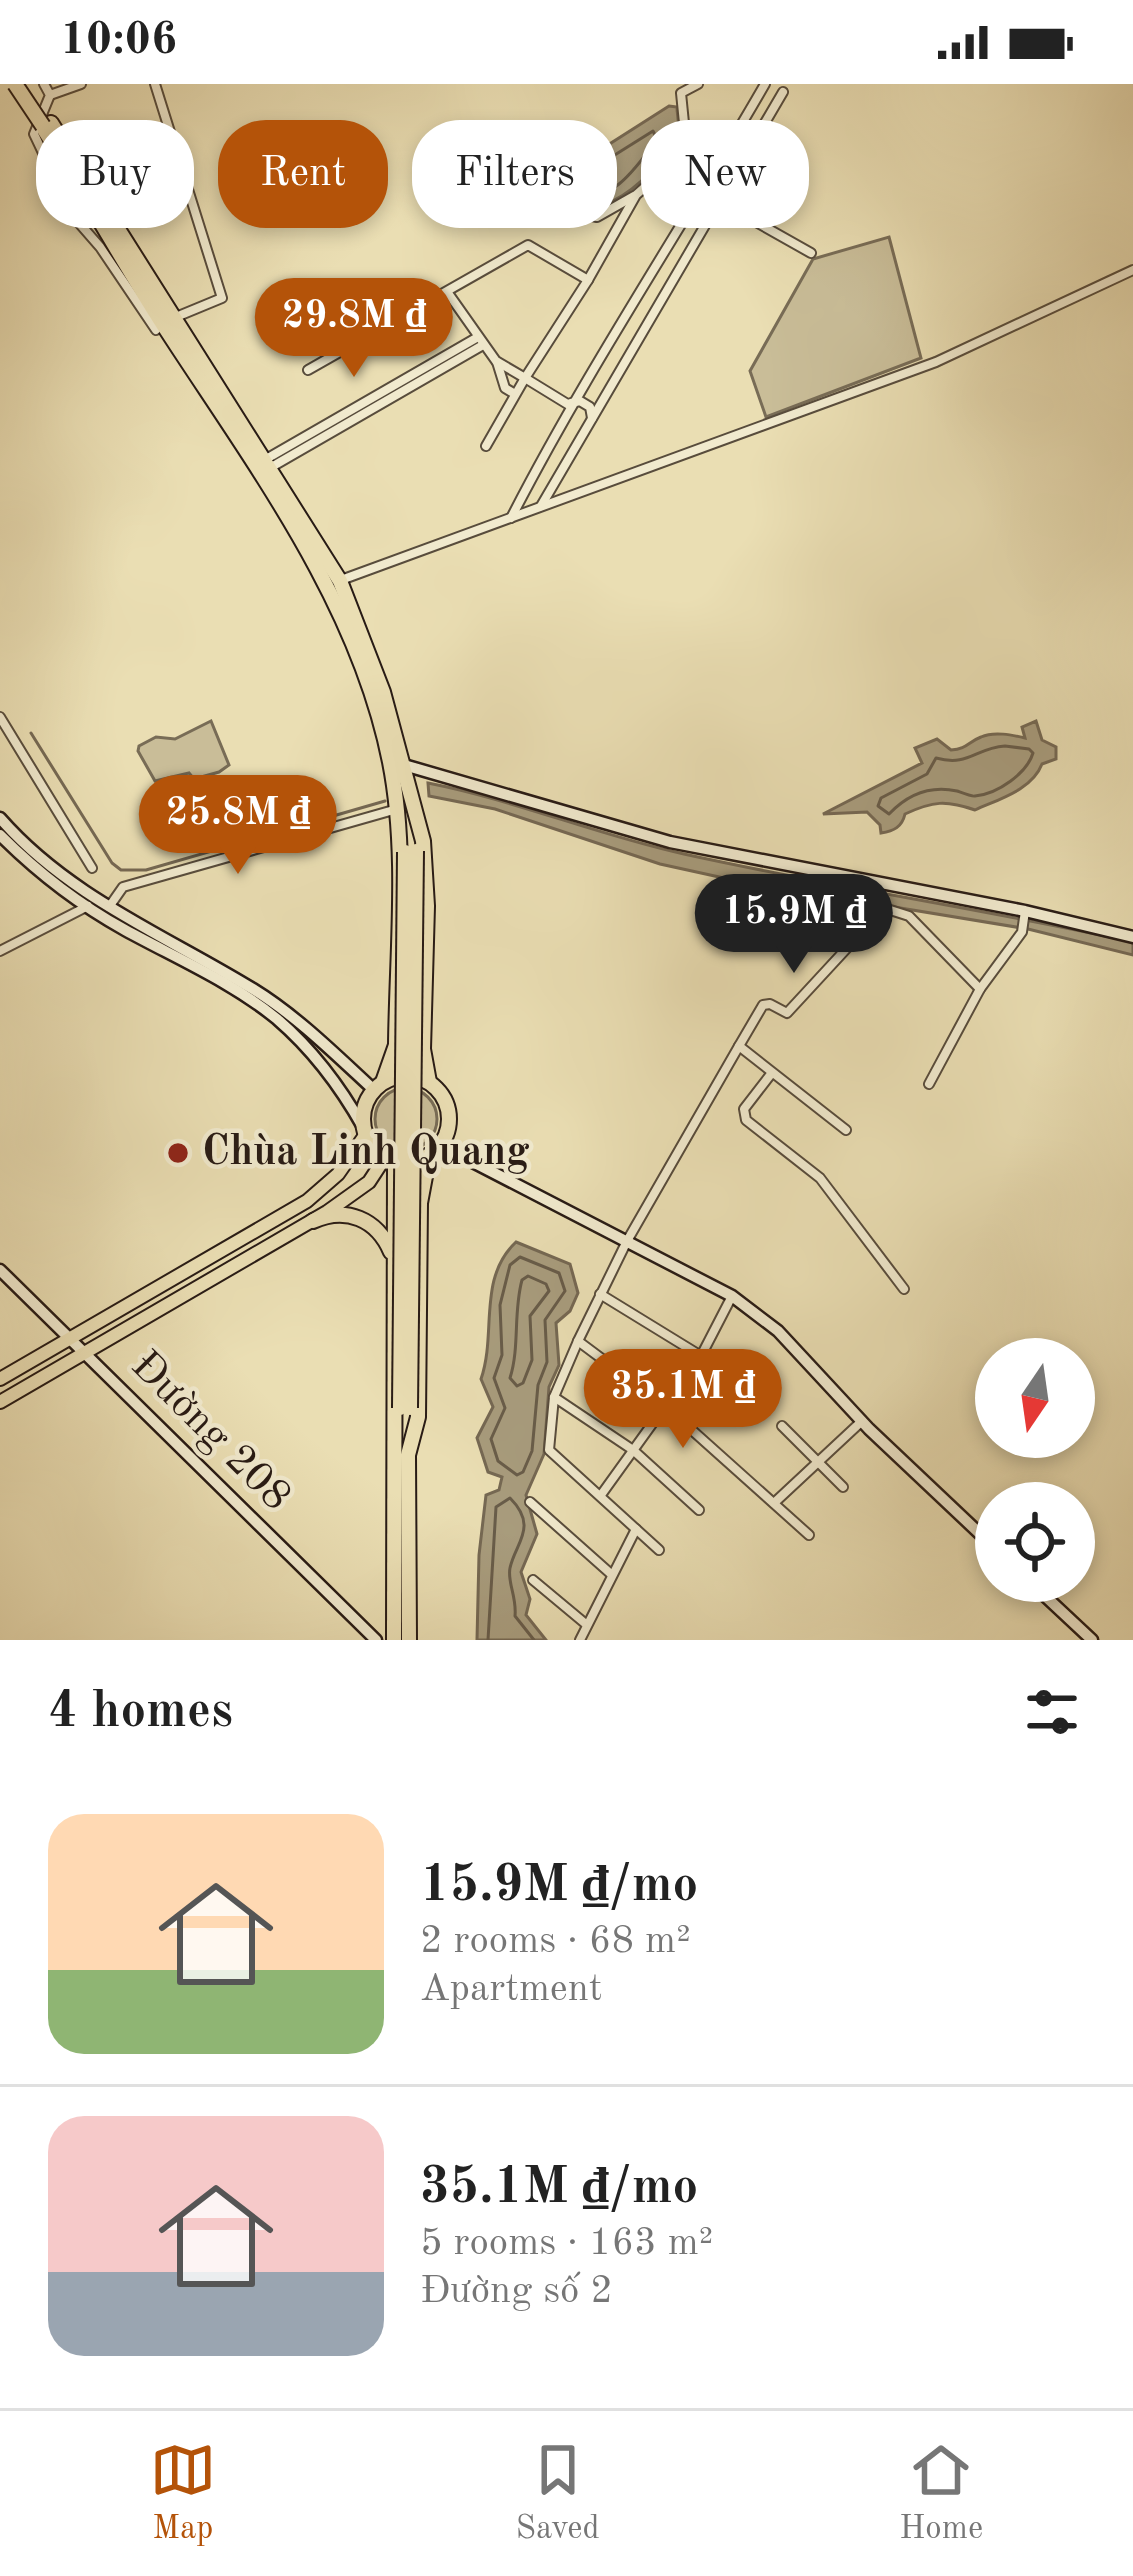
<!DOCTYPE html>
<html lang="en">
<head>
<meta charset="utf-8">
<style>
	body { margin:0; font-family:"Old Standard TT",serif; background:#f6f6f6; color:#222; height:100vh; display:flex; flex-direction:column; font-size:45px; white-space:nowrap }
	* { box-sizing:border-box; margin:0 }
	p { font-size:39px; color:#767676 }
	.icon { flex:none; width:66px; height:66px; fill:none; stroke:currentColor; stroke-width:2; stroke-linecap:round; stroke-linejoin:round }
	.map { position:relative; height:1556px; overflow:hidden }
	.drawer { display:flex; flex-direction:column; background:#fff; flex:1 }
	.drawer>* { flex:none }
	.guide { position:absolute; left:36px; top:36px; width:1062px; height:108px; display:flex; gap:24px }
	.needle { width:78px; rotate:193deg }
	.controls { position:absolute; left:975px; top:1254px; display:grid; gap:24px }
	.controls a { display:grid; place-items:center; width:120px; height:120px; border-radius:50%; background:#fff; box-shadow:0 6px 18px #0003; font-size:60px }
	.price { position:absolute; translate:-50% -102px; padding:0 27px; border-radius:42px; background:#b45309; color:#fff; font-size:39px; line-height:78px; filter:drop-shadow(0 3px 6px #0008) }
	.price::after { content:''; position:absolute; left:50%; top:72px; width:36px; height:27px; margin-left:-18px; background:inherit; clip-path:polygon(0 0,100% 0,50% 100%) }
	.price.selected { background:#222; color:#fff }
	ul { padding:0; list-style:none }
	li { display:flex; align-items:center; gap:36px; height:300px; padding:0 48px }
	li+li { border-top:3px solid #e0e0e0 }
	li span { display:grid; place-items:center; flex:none; width:336px; height:240px; border-radius:36px; color:#555 }
	li>.icon { margin-inline-start:auto }
	span .icon { width:144px; height:144px; fill:#fffc; stroke-width:1 }
	li b { font-size:51px }
	h2 { display:flex; justify-content:space-between; align-items:center; height:144px; padding:0 48px; font-size:51px }
	.tag { padding:0 42px; border-radius:48px; background:#fff; box-shadow:0 6px 18px #0003; font-size:42px; line-height:108px }
	.tag.selected { background:#b45309; color:#fff }
	.status { display:flex; justify-content:space-between; align-items:center; height:84px; padding:0 60px; background:#fff; direction:ltr }
	.status svg { height:33px; fill:currentColor }
	.tab-bar { display:flex; justify-content:space-around; align-items:center; height:168px; border-top:3px solid #e0e0e0; background:#fff; font-size:33px; color:#767676 }
	.tab-bar a { display:grid; justify-items:center; gap:6px }
	.tab-bar .selected { color:#b45309 }
	.map>svg:first-child { display:block }
	.green { fill:#c9bd98; stroke:#786c56; stroke-width:3 }
	.water { fill:#a89c7d; stroke:#756853; stroke-width:3 }
	.lines { fill:none; stroke-linecap:round; stroke-linejoin:round }
	.shore { stroke:#685c49; stroke-width:3 }
	.stream { stroke:#756853; stroke-width:3 }
	.street-casing { stroke:#584c3c; stroke-width:12 }
	.secondary-casing { stroke:#281b15; stroke-width:15 }
	.primary-casing { stroke:#281b15; stroke-width:16 }
	.highway-casing { stroke:#281b15; stroke-width:18 }
	.street { stroke:#f1eace; stroke-width:8 }
	.secondary { stroke:#f1eace; stroke-width:10 }
	.primary { stroke:#eadeb3; stroke-width:12 }
	.highway { stroke:#eadeb3; stroke-width:14 }
	.highway-bridge-casing { stroke:#281b15; stroke-width:18; stroke-linecap:butt }
	.highway-bridge { stroke:#eadeb3; stroke-width:14 }
	.poi-dot { fill:#8f2418; stroke:#f1eace; stroke-width:4.5 }
	.labels { text-anchor:middle; dominant-baseline:central; stroke-width:9; stroke-linejoin:round; paint-order:stroke }
	.poi-label { font-size:42px; font-weight:bold; fill:#281b15; stroke:#f1eace; text-anchor:start }
	.street-label { font-size:42px; fill:#281b15; stroke:#f1eace }
</style>
</head>
<body>
<div class="status"><b>10:06</b><svg viewBox="0 0 49 12"><path d="M0 12V9h3v3zM5 12V6h3v6zM10 12V3h3v9zM15 12V0h3v12zM26 1h20v11H26zM47 4h2v5h-2z"/></svg></div>
<div class="map">
<svg width="1133" height="1556" viewBox="0 0 1133 1556">
	<rect width="100%" height="100%" fill="#eadeb3"/>
	<filter id="stains"><feTurbulence type="fractalNoise" baseFrequency=".00167" numOctaves="4"/><feColorMatrix values="0 0 0 0 .2 0 0 0 0 .09 0 0 0 0 .02 0 0 0 .5 -.17"/></filter>
	<radialGradient id="worn" r=".72"><stop offset=".6" stop-color="#630" stop-opacity="0"/><stop offset="1" stop-color="#630" stop-opacity=".3"/></radialGradient>
	<!-- green -->
	<g class="green">
		<polygon points="889,153 921,274 766,333 750,287 813,175"/>
		<polygon points="211,637 229,681 219,688 194,695 189,689 155,697 138,667 139,662 156,653 175,655"/>
		<circle cx="406" cy="1035" r="31"/>
	</g>
	<!-- water -->
	<g class="water">
		<path d="M669,22L677,23C677,30 679,36 678,42C668,86 583,164 546,102L553,96Z"/>
		<path d="M1036,637L1042,656L1056,663V675L1042,680C1032,706 999,715 975,726C946,716 933,717 905,730C902,743 894,747 881,749L880,741L867,728L823,730L922,679L915,664L937,655L951,666C967,665 968,658 981,653C994,647 1012,651 1025,654L1022,643Z"/>
		<path d="M428,699C515,716 597,751 684,770C833,803 984,825 1133,858V871L1028,845L742,798L660,780L495,725L429,712Z"/>
		<path d="M516,1158L570,1180L578,1209L570,1227L556,1239L559,1281L549,1303L544,1370L526,1411L537,1450L521,1488L530,1515L526,1531L546,1556H477L479,1471L486,1411L499,1406L502,1393L488,1388L477,1354L493,1323L481,1295C497,1249 477,1195 516,1158Z"/>
	</g>
	<g class="lines">
		<!-- shore -->
		<g class="shore">
			<path d="M653,47L657,55C638,82 606,129 568,108L570,99Z"/>
			<path d="M1005,662L1029,665L1033,669C1027,689 998,710 975,712C972,713 960,708 957,707C930,701 907,711 889,730L878,722L881,714L927,690L936,674C969,683 975,664 1005,662Z"/>
			<polygon points="520,1173 559,1189 565,1207 545,1236 547,1278 538,1301 532,1367 523,1388 517,1391 498,1377 491,1355 505,1324 494,1294 502,1271 500,1221 510,1181"/>
			<path d="M528,1192L546,1200L549,1207L530,1232L532,1276L523,1299L517,1302L510,1294C520,1262 513,1229 522,1196Z"/>
			<path d="M488,1556L496,1423L510,1414C539,1443 515,1459 510,1484C507,1498 517,1513 515,1532L534,1556"/>
		</g>
		<!-- stream -->
		<polyline class="stream" points="31,649 112,779 121,786 146,786 385,717"/>
		<!-- street casing -->
		<g class="street-casing">
			<g id="street">
				<polyline points="44,0 50,11 34,50 73,132 100,163 156,246"/>
				<polyline points="155,0 222,214 176,233"/>
				<polyline points="50,11 81,0"/>
				<polyline points="664,86 684,39 681,9 698,0"/>
				<polyline points="560,126 597,133 634,112"/>
				<polyline points="588,196 636,111 664,86 811,169"/>
				<polyline points="448,209 496,277 525,294 486,362"/>
				<polyline points="497,278 505,304 515,310"/>
				<polyline points="308,286 528,161 588,196 525,294 569,321"/>
				<polyline points="571,319 580,317 590,323 592,334"/>
				<polyline points="261,378 478,253"/>
				<polyline points="268,385 483,261"/>
				<polyline points="541,422 783,8"/>
				<path d="M511,434C588,284 681,146 765,0"/>
				<polyline points="341,496 936,278 1133,186"/>
				<polyline points="0,633 92,784"/>
				<polyline points="800,809 882,824"/>
				<polyline points="109,823 123,803 397,725"/>
				<polyline points="0,867 88,822"/>
				<polyline points="771,990 744,1025 746,1036 820,1094 904,1205"/>
				<polyline points="929,1000 980,905 1022,848 1025,827"/>
				<polyline points="846,1046 739,962 763,921 770,920 787,929 884,824 909,832 980,905"/>
				<polyline points="600,1210 701,1272 752,1314"/>
				<polyline points="578,1257 665,1322 809,1451"/>
				<polyline points="554,1313 633,1366 699,1426"/>
				<polyline points="782,1342 843,1403"/>
				<polyline points="601,1411 701,1272 732,1212"/>
				<polyline points="530,1418 611,1490"/>
				<polyline points="774,1419 862,1337"/>
				<polyline points="659,1466 549,1366 554,1313 578,1257 627,1157 739,962"/>
				<polyline points="533,1496 587,1541"/>
				<polyline points="580,1556 636,1445"/>
			</g>
		</g>
		<!-- secondary casing -->
		<g class="secondary-casing">
			<g id="secondary">
				<polyline points="404,681 670,758 1025,827 1133,853"/>
				<path d="M0,734C69,813 165,851 253,905C297,932 336,971 374,1006"/>
				<path d="M0,751C38,789 78,820 125,846C176,874 232,898 277,935C313,966 340,1002 363,1043"/>
				<polyline points="440,1061 732,1212 778,1247 869,1345 996,1465"/>
				<polyline points="0,1186 376,1556"/>
				<polyline points="1029,1497 1092,1556"/>
			</g>
		</g>
		<!-- primary casing -->
		<g class="primary-casing">
			<g id="primary">
				<polyline points="0,1295 307,1117 338,1090 366,1050"/>
				<polyline points="0,1318 327,1128 369,1098 386,1072"/>
			</g>
		</g>
		<!-- highway casing -->
		<g class="highway-casing">
			<g id="highway">
				<polyline points="51,39 340,497 383,608 423,757 427,822 423,965 429,998"/>
				<path d="M45,47C86,111 123,178 164,242C252,378 358,516 390,678C408,769 397,868 396,961L383,998"/>
				<circle cx="406" cy="1035" r="43"/>
				<path d="M313,1137C346,1122 377,1135 391,1168"/>
				<polyline points="394,1556 395,1077"/>
				<polyline points="409,1556 408,1371 418,1333 420,1119 429,1071"/>
			</g>
		</g>
		<!-- street -->
		<use href="#street" class="street"/>
		<!-- secondary -->
		<use href="#secondary" class="secondary"/>
		<!-- primary -->
		<use href="#primary" class="primary"/>
		<!-- highway -->
		<use href="#highway" class="highway"/>
		<!-- highway-bridge casing -->
		<g class="highway-bridge-casing">
			<g id="highway-bridge">
				<polyline points="15,0 43,42"/>
				<polyline points="400,1324 405,768"/>
				<polyline points="410,1324 416,767"/>
			</g>
		</g>
		<!-- highway-bridge -->
		<use href="#highway-bridge" class="highway-bridge"/>
	</g>
	<!-- markers -->
	<circle class="poi-dot" cx="178" cy="1069" r="12"/>
	<g class="labels">
		<!-- poi labels -->
		<g class="poi-label">
			<text x="202" y="1069">Chùa Linh Quang</text>
		</g>
		<!-- street labels -->
		<g class="street-label">
			<text transform="translate(210 1348) rotate(45)">Đường 208</text>
		</g>
	</g>
	<rect width="100%" height="100%" filter="url(#stains)"/>
	<rect width="100%" height="100%" fill="url(#worn)"/>
</svg>
<div class="controls">
<a><svg class="needle" viewBox="-14 -14 28 28"><path d="M0-13l5 13h-10z" fill="#e53935"/><path d="M0 13l5-13h-10z" fill="#767676"/></svg></a>
<a><svg class="icon" aria-label="locate" viewBox="0 0 24 24"><circle cx="12" cy="12" r="6"/><path d="M12 2v4M12 18v4M2 12h4M18 12h4"/></svg></a>
</div>
<b class="price" style="left:354px;top:296px">29.8M ₫</b>
<b class="price" style="left:238px;top:793px">25.8M ₫</b>
<b class="price selected" style="left:794px;top:892px">15.9M ₫</b>
<b class="price" style="left:683px;top:1367px">35.1M ₫</b>
<div class="guide">
<a class="tag">Buy</a>
<a class="tag selected">Rent</a>
<a class="tag">Filters</a>
<a class="tag">New</a>
</div>
</div>
<section class="drawer">
<h2>4 homes<svg class="icon" aria-label="filters" viewBox="0 0 24 24"><path d="M4 7h16M4 17h16"/><circle cx="9" cy="7" r="2"/><circle cx="15" cy="17" r="2"/></svg></h2>
<ul>
<li><span style="background:linear-gradient(#ffd9b3 65%,#8fb573 0)"><svg class="icon" aria-label="home" viewBox="0 0 24 24"><path d="M3 11l9-7 9 7M6 9v11h12V9"/></svg></span><div><b>15.9M ₫/mo</b><p>2 rooms · 68 m²</p><p>Apartment</p></div></li>
<li><span style="background:linear-gradient(#f6c9c9 65%,#9aa5b1 0)"><svg class="icon" aria-label="home" viewBox="0 0 24 24"><path d="M3 11l9-7 9 7M6 9v11h12V9"/></svg></span><div><b>35.1M ₫/mo</b><p>5 rooms · 163 m²</p><p>Đường số 2</p></div></li>
</ul>
</section>
<nav class="tab-bar">
<a class="selected"><svg class="icon" aria-label="map" viewBox="0 0 24 24"><path d="M3 6l6-2 6 2 6-2v14l-6 2-6-2-6 2zM9 4v14M15 6v14"/></svg>Map</a>
<a><svg class="icon" aria-label="saved" viewBox="0 0 24 24"><path d="M7 4h10v16l-5-4-5 4z"/></svg>Saved</a>
<a><svg class="icon" aria-label="home" viewBox="0 0 24 24"><path d="M3 11l9-7 9 7M6 9v11h12V9"/></svg>Home</a>
</nav>
</body>
</html>
